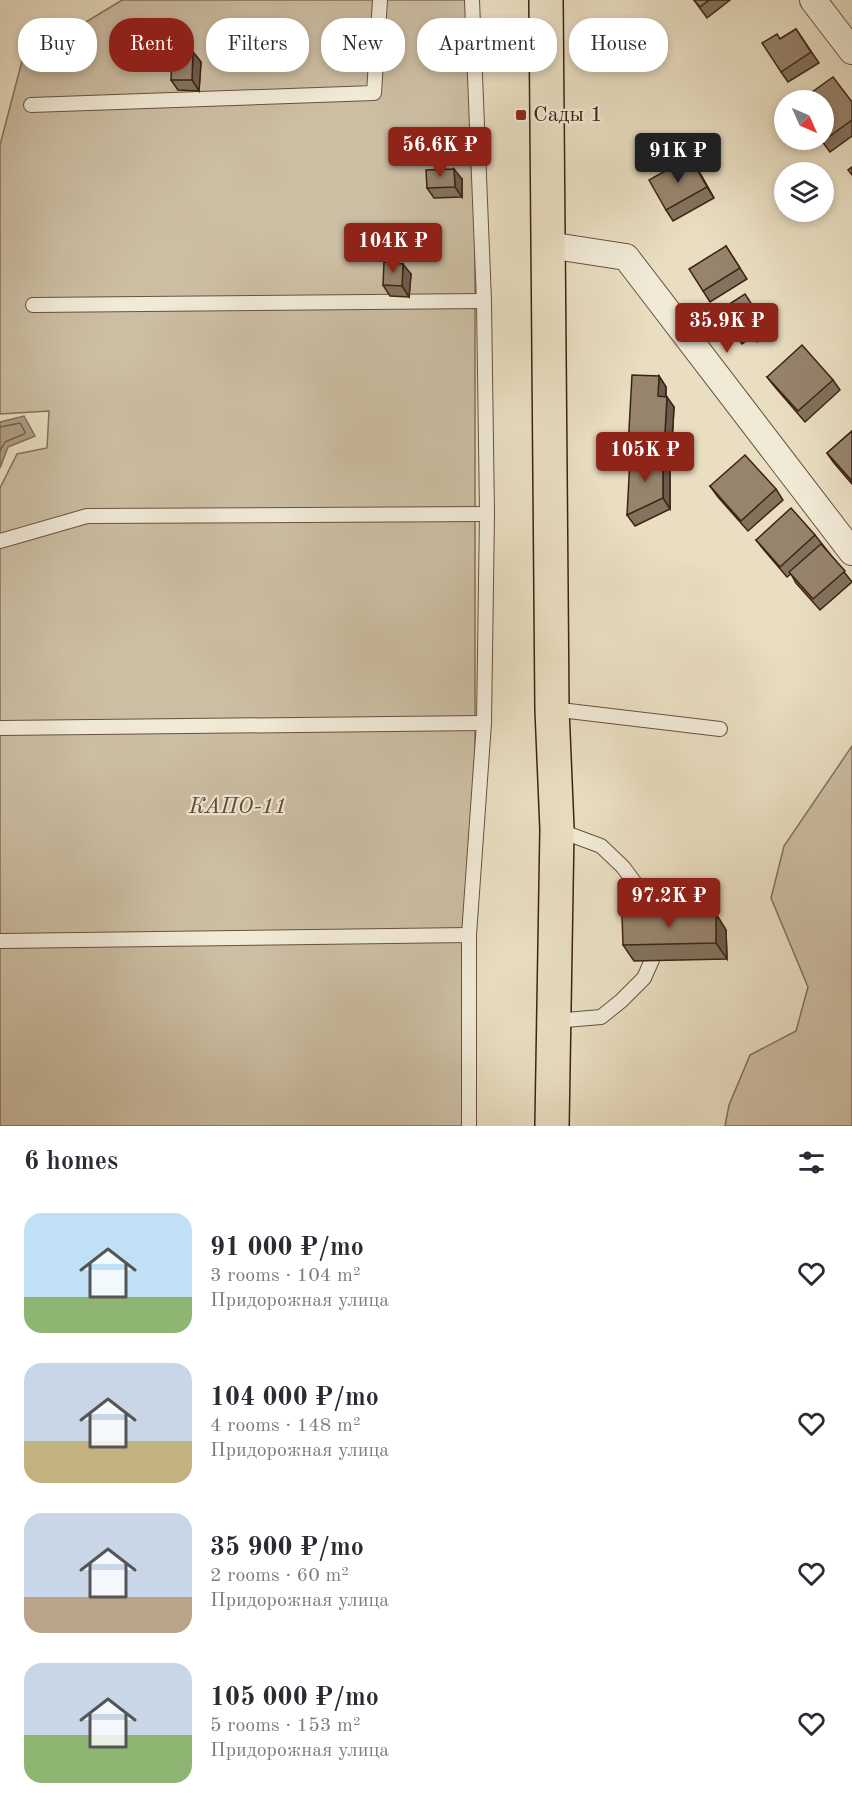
<!DOCTYPE html>
<html lang="en">
<head>
<meta charset="utf-8">
<style>
	body { margin:0; font-family:"Old Standard TT",serif; background:#f7f7f7; color:#2b2b33; height:100vh; display:flex; flex-direction:column; font-size:22px; white-space:nowrap }
	* { box-sizing:border-box; margin:0 }
	p { font-size:20px; color:#7c7c81 }
	.icon { flex:none; width:33px; height:33px; fill:none; stroke:currentColor; stroke-width:2; stroke-linecap:round; stroke-linejoin:round }
	.map { position:relative; height:1126px; overflow:hidden }
	.details { display:flex; flex-direction:column; background:#fff; flex:1 }
	.details>* { flex:none }
	.banner { position:absolute; left:18px; top:18px; width:816px; height:54px; display:flex; gap:12px }
	.needle { width:39px; rotate:135deg }
	.buttons { position:absolute; left:774px; top:90px; display:grid; gap:12px }
	.buttons a { display:grid; place-items:center; width:60px; height:60px; border-radius:50%; background:#fff; box-shadow:0 3px 9px #0003; font-size:30px }
	.price { position:absolute; translate:-50% -51px; padding:0 14px; border-radius:6px; background:#8f2418; color:#fff; font-size:20px; line-height:39px; filter:drop-shadow(0 2px 3px #0008) }
	.price::after { content:''; position:absolute; left:50%; top:36px; width:18px; height:14px; margin-left:-9px; background:inherit; clip-path:polygon(0 0,100% 0,50% 100%) }
	.price.on { background:#222; color:#fff }
	ul { padding:0; list-style:none }
	li { display:flex; align-items:center; gap:18px; height:150px; padding:0 24px }
	li span { display:grid; place-items:center; flex:none; width:168px; height:120px; border-radius:18px; color:#555 }
	li>.icon { margin-inline-start:auto }
	span .icon { width:72px; height:72px; fill:#fffc; stroke-width:1 }
	li b { font-size:26px }
	h2 { display:flex; justify-content:space-between; align-items:center; height:72px; padding:0 24px; font-size:26px }
	.chip { padding:0 21px; border-radius:24px; background:#fff; box-shadow:0 3px 9px #0003; font-size:21px; line-height:54px }
	.chip.on { background:#8f2418; color:#fff }
	.map>svg:first-child { display:block }
	.green { fill:#ccbea3; stroke:#85705b; stroke-width:1.5 }
	.water { fill:#af9e86; stroke:#826d58; stroke-width:1.5 }
	.lines { fill:none; stroke-linecap:round; stroke-linejoin:round }
	.shore { stroke:#76604c; stroke-width:1.5 }
	.lane-casing { stroke:#69523e; stroke-width:16 }
	.street-casing { stroke:#69523e; stroke-width:28 }
	.primary-casing { stroke:#3e2313; stroke-width:36 }
	.lane { stroke:#f1ead7; stroke-width:14 }
	.street { stroke:#f1ead7; stroke-width:26 }
	.primary { stroke:#e9dec1; stroke-width:33 }
	.wall { fill:#82725e; stroke:#3e2313; stroke-width:1.5 }
	.shaded-wall { fill:#6a5c4c; stroke:#3e2313; stroke-width:1.5 }
	.building { fill:#97846d; stroke:#3e2313; stroke-width:1.5 }
	.poi-dot { fill:#8f2418; stroke:#f1ead7; stroke-width:2 }
	.labels { text-anchor:middle; dominant-baseline:central; stroke-width:4.5; stroke-linejoin:round; paint-order:stroke }
	.poi-label { font-size:22px; fill:#3e2313; stroke:#f1ead7; text-anchor:start }
	.park-label { font-size:22px; font-style:italic; fill:#624a37; stroke:#f1ead7 }
</style>
</head>
<body>
<div class="map">
<svg width="852" height="1126" viewBox="0 0 852 1126">
	<rect width="100%" height="100%" fill="#e9dec1"/>
	<filter id="stains"><feTurbulence type="fractalNoise" baseFrequency=".00333" numOctaves="4"/><feColorMatrix values="0 0 0 0 .2 0 0 0 0 .09 0 0 0 0 .02 0 0 0 .5 -.17"/></filter>
	<radialGradient id="worn" r=".72"><stop offset=".6" stop-color="#630" stop-opacity="0"/><stop offset="1" stop-color="#630" stop-opacity=".3"/></radialGradient>
	<!-- green -->
	<g class="green">
		<polygon points="122,0 475,0 475,1126 0,1126 0,488 17,454 47,448 49,411 0,414 0,145 22,61"/>
		<polygon points="852,746 852,1126 725,1126 729,1105 750,1055 796,1031 808,987 771,898 784,846"/>
	</g>
	<!-- water -->
	<polygon class="water" points="24,416 35,436 8,447 0,468 0,422"/>
	<g class="lines">
		<!-- shore -->
		<polyline class="shore" points="0,427 20,423 25,432 24,434 5,442 0,451"/>
		<!-- lane casing -->
		<g class="lane-casing">
			<g id="lane">
				<polyline points="31,105 374,93 380,0"/>
				<polyline points="33,305 484,301"/>
				<polyline points="0,541 87,516 487,514"/>
				<polyline points="552,709 720,729"/>
				<polyline points="0,728 484,723"/>
				<polyline points="558,830 601,846 623,867 643,894 654,931"/>
				<polyline points="0,941 469,935"/>
				<polyline points="554,1021 601,1017 621,1001 644,978 652,960"/>
				<polyline points="469,1126 469,935 484,723 487,514 484,301 472,0"/>
			</g>
		</g>
		<!-- street casing -->
		<g class="street-casing">
			<g id="street">
				<polyline points="813,0 852,51"/>
				<polyline points="548,245 626,257 852,552"/>
			</g>
		</g>
		<!-- primary casing -->
		<g class="primary-casing">
			<polyline id="primary" points="546,0 552,709 557,829 552,1126"/>
		</g>
		<!-- lane -->
		<use href="#lane" class="lane"/>
		<!-- street -->
		<use href="#street" class="street"/>
		<!-- primary -->
		<use href="#primary" class="primary"/>
	</g>
	<!-- wall -->
	<g class="wall">
		<polygon points="694,0 730,0 707,18"/>
		<polygon points="796,29 819,63 788,82 781,72 780,39"/>
		<polygon points="193,52 201,62 199,91 178,90 171,80"/>
		<polygon points="852,102 852,136 830,152 821,140"/>
		<polygon points="697,168 714,198 673,221 666,210"/>
		<polygon points="462,179 462,197 434,198 427,188"/>
		<polygon points="726,246 747,279 710,302 703,291"/>
		<polygon points="411,274 409,297 390,296 383,285"/>
		<polygon points="753,305 767,328 761,332 765,337 757,342 753,336 742,344 734,333"/>
		<polygon points="659,376 666,387 666,397 674,407 671,460 663,460 670,470 670,509 635,526 627,515 656,459 636,458 628,448"/>
		<polygon points="767,377 833,380 840,390 805,422 775,387"/>
		<polygon points="852,431 852,484 834,463 827,453"/>
		<polygon points="710,486 776,489 783,500 748,531 718,497"/>
		<polygon points="815,535 852,582 820,610 796,583 791,574 787,577 764,550 756,540"/>
		<polygon points="716,914 726,930 727,959 634,961 623,945"/>
	</g>
	<!-- shaded-wall -->
	<g class="shaded-wall">
		<polygon points="193,52 201,62 199,91 192,80"/>
		<polygon points="690,157 697,168 714,198 707,187"/>
		<polygon points="454,169 462,179 462,197 455,187"/>
		<polygon points="403,264 411,274 409,297 402,286"/>
		<polygon points="659,376 666,387 665,407 658,396"/>
		<polygon points="667,397 674,407 671,460 664,450"/>
		<polygon points="663,459 670,470 670,509 663,498"/>
		<polygon points="716,914 726,930 727,959 716,943"/>
	</g>
	<!-- building -->
	<g class="building">
		<polygon points="694,0 709,0 700,7"/>
		<polygon points="796,29 811,52 781,72 762,43 777,34 780,39"/>
		<polygon points="172,51 193,52 192,80 171,80"/>
		<polygon points="833,77 852,102 852,120 823,141 821,140 824,140 824,100 801,100"/>
		<polygon points="690,157 707,187 666,210 649,180"/>
		<polygon points="852,167 852,175 848,170"/>
		<polygon points="454,169 455,187 427,188 426,170"/>
		<polygon points="726,246 740,268 703,291 689,269"/>
		<polygon points="384,262 403,264 402,286 383,285"/>
		<polygon points="745,294 760,317 754,321 757,327 750,332 746,325 734,333 720,310"/>
		<polygon points="802,345 833,380 798,411 767,377"/>
		<polygon points="632,375 659,376 658,396 667,397 664,450 628,448"/>
		<polygon points="852,431 852,481 827,453"/>
		<polygon points="745,455 776,489 741,521 710,486"/>
		<polygon points="630,459 663,459 663,498 627,515"/>
		<polygon points="791,508 815,535 780,567 756,540"/>
		<polygon points="821,544 845,571 813,599 789,572"/>
		<polygon points="716,914 716,943 623,945 622,916"/>
	</g>
	<!-- markers -->
	<rect class="poi-dot" x="515" y="109" width="12" height="12" rx="3"/>
	<g class="labels">
		<!-- poi labels -->
		<g class="poi-label">
			<text x="533" y="115">Сады 1</text>
		</g>
		<!-- park labels -->
		<g class="park-label">
			<text x="238" y="807">КАПО-11</text>
		</g>
	</g>
	<rect width="100%" height="100%" filter="url(#stains)"/>
	<rect width="100%" height="100%" fill="url(#worn)"/>
</svg>
<div class="buttons">
<a><svg class="needle" viewBox="-14 -14 28 28"><path d="M0-13l5 13h-10z" fill="#e53935"/><path d="M0 13l5-13h-10z" fill="#7c7c81"/></svg></a>
<a><svg class="icon" aria-label="layers" viewBox="0 0 24 24"><path d="M12 4l9 5-9 5-9-5zM3 14l9 5 9-5"/></svg></a>
</div>
<b class="price" style="left:440px;top:178px">56.6K ₽</b>
<b class="price on" style="left:678px;top:184px">91K ₽</b>
<b class="price" style="left:393px;top:274px">104K ₽</b>
<b class="price" style="left:727px;top:354px">35.9K ₽</b>
<b class="price" style="left:645px;top:483px">105K ₽</b>
<b class="price" style="left:669px;top:929px">97.2K ₽</b>
<div class="banner">
<a class="chip">Buy</a>
<a class="chip on">Rent</a>
<a class="chip">Filters</a>
<a class="chip">New</a>
<a class="chip">Apartment</a>
<a class="chip">House</a>
</div>
</div>
<section class="details">
<h2>6 homes<svg class="icon" aria-label="filters" viewBox="0 0 24 24"><path d="M4 7h16M4 17h16"/><circle cx="9" cy="7" r="2"/><circle cx="15" cy="17" r="2"/></svg></h2>
<ul>
<li><span style="background:linear-gradient(#bfe0f5 70%,#8fb573 0)"><svg class="icon" aria-label="home" viewBox="0 0 24 24"><path d="M3 11l9-7 9 7M6 9v11h12V9"/></svg></span><div><b>91 000 ₽/mo</b><p>3 rooms · 104 m²</p><p>Придорожная улица</p></div><svg class="icon" aria-label="heart" viewBox="0 0 24 24"><path d="M12 20l-8-8c-3-5 5-10 8-4 3-6 11-1 8 4z"/></svg></li>
<li><span style="background:linear-gradient(#c9d6e8 65%,#c2b280 0)"><svg class="icon" aria-label="home" viewBox="0 0 24 24"><path d="M3 11l9-7 9 7M6 9v11h12V9"/></svg></span><div><b>104 000 ₽/mo</b><p>4 rooms · 148 m²</p><p>Придорожная улица</p></div><svg class="icon" aria-label="heart" viewBox="0 0 24 24"><path d="M12 20l-8-8c-3-5 5-10 8-4 3-6 11-1 8 4z"/></svg></li>
<li><span style="background:linear-gradient(#c9d6e8 70%,#b9a48a 0)"><svg class="icon" aria-label="home" viewBox="0 0 24 24"><path d="M3 11l9-7 9 7M6 9v11h12V9"/></svg></span><div><b>35 900 ₽/mo</b><p>2 rooms · 60 m²</p><p>Придорожная улица</p></div><svg class="icon" aria-label="heart" viewBox="0 0 24 24"><path d="M12 20l-8-8c-3-5 5-10 8-4 3-6 11-1 8 4z"/></svg></li>
<li><span style="background:linear-gradient(#c9d6e8 60%,#8fb573 0)"><svg class="icon" aria-label="home" viewBox="0 0 24 24"><path d="M3 11l9-7 9 7M6 9v11h12V9"/></svg></span><div><b>105 000 ₽/mo</b><p>5 rooms · 153 m²</p><p>Придорожная улица</p></div><svg class="icon" aria-label="heart" viewBox="0 0 24 24"><path d="M12 20l-8-8c-3-5 5-10 8-4 3-6 11-1 8 4z"/></svg></li>
</ul>
</section>
</body>
</html>
